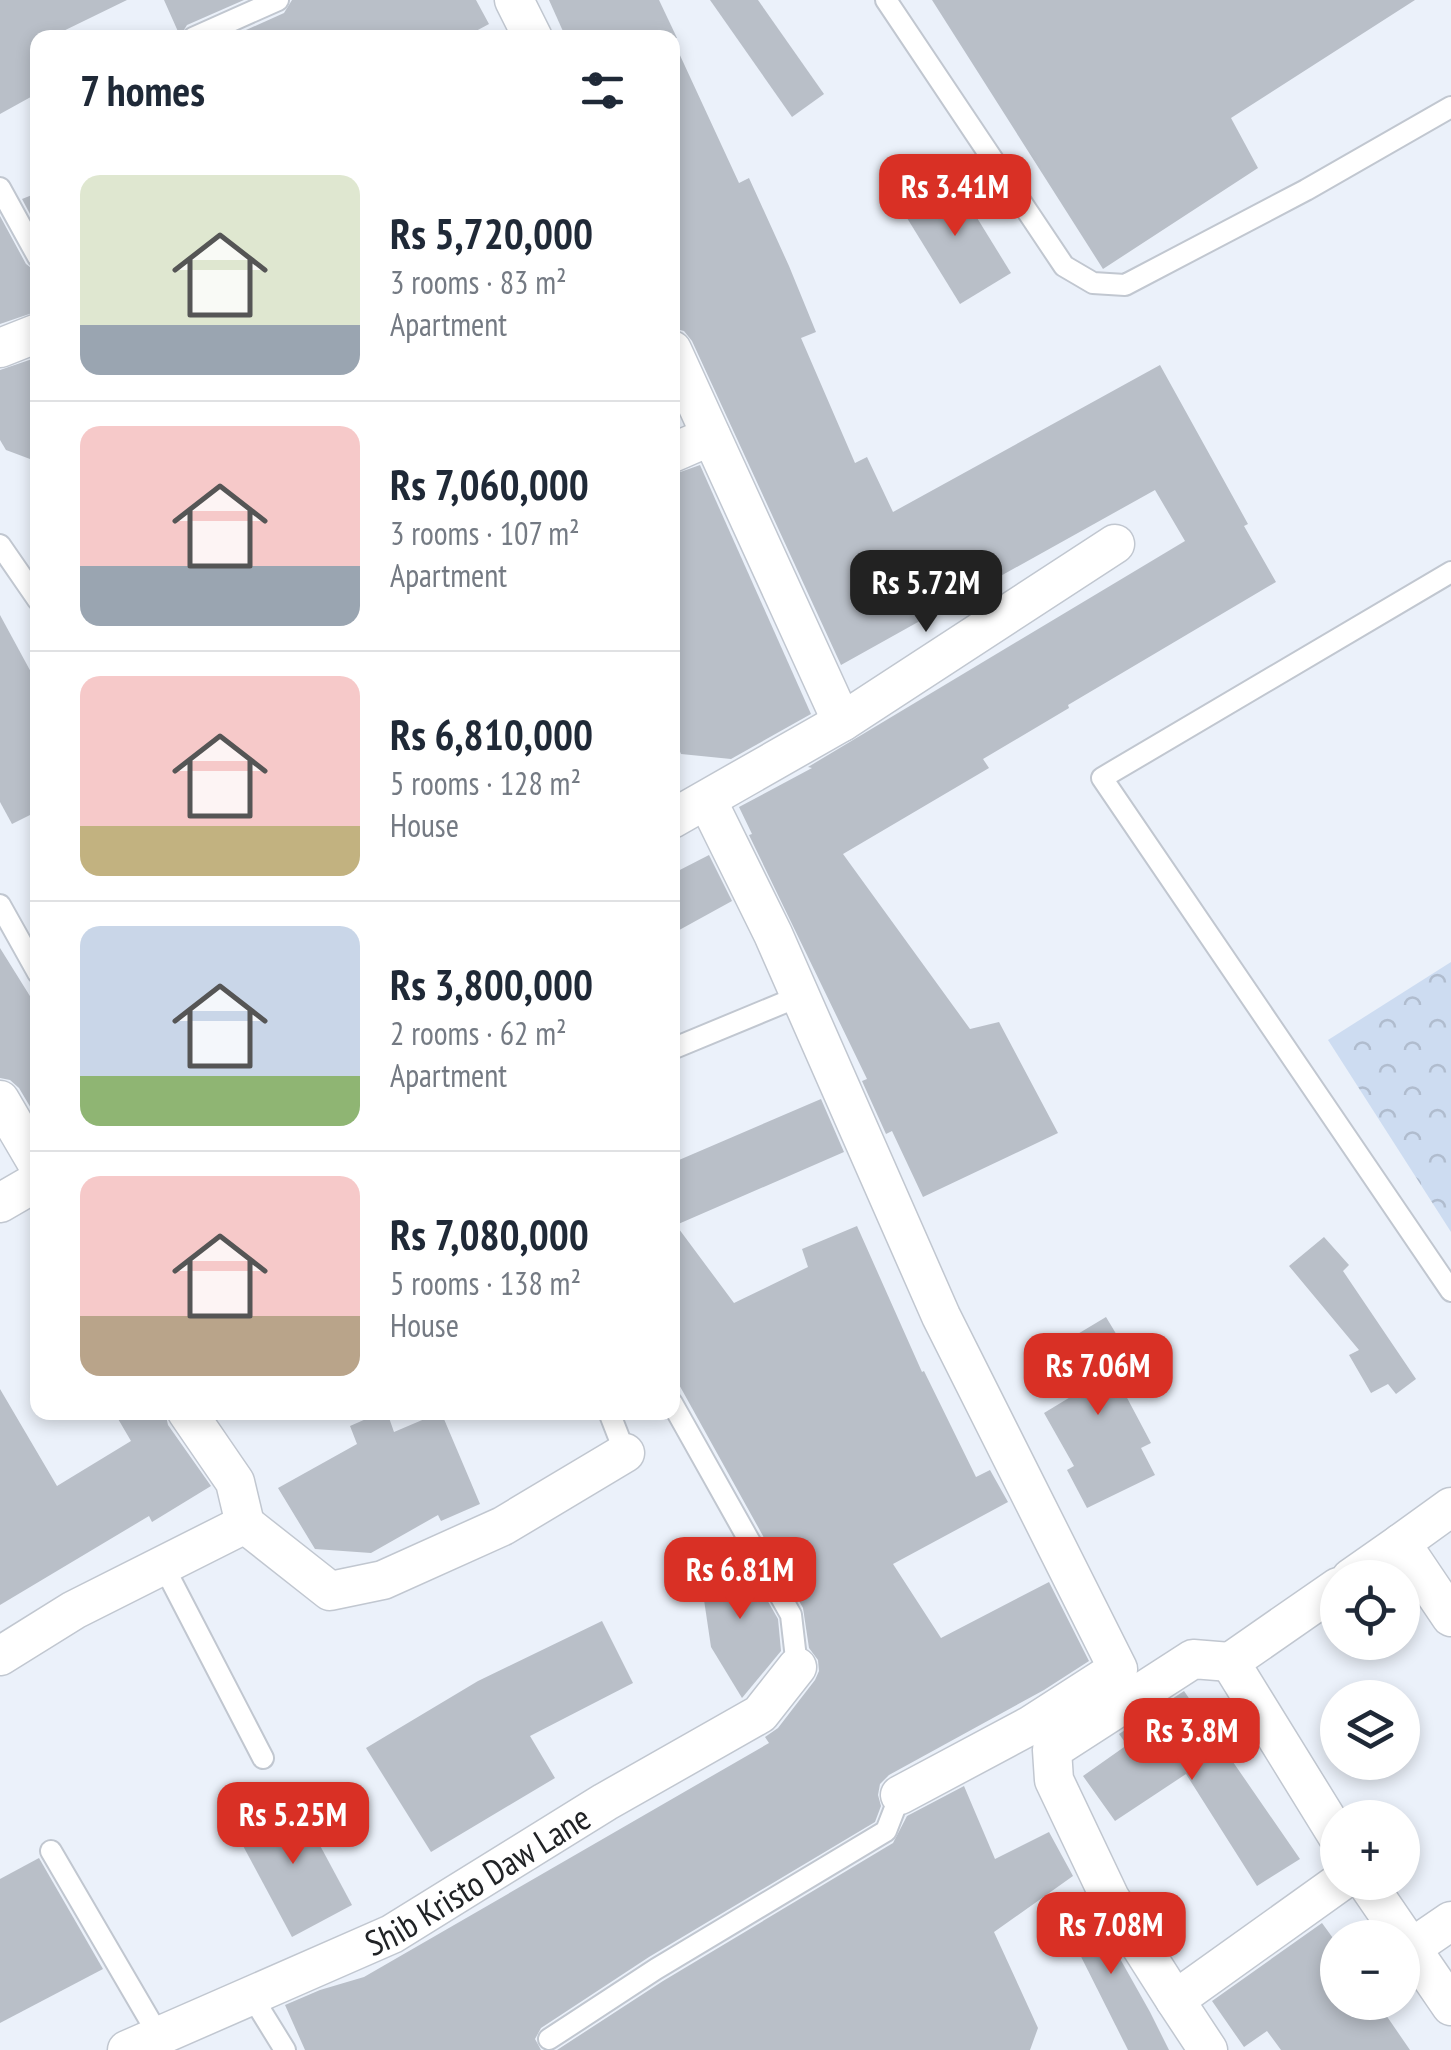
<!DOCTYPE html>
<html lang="en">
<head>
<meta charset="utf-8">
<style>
	body { margin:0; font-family:"PT Sans Narrow",sans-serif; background:#f6f6f7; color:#1f2937; height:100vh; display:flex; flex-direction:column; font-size:38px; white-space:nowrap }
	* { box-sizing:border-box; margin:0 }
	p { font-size:32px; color:#747a83 }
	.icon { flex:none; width:55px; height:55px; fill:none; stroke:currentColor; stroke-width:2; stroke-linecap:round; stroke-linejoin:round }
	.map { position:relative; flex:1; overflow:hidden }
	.details { position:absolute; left:30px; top:30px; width:650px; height:1390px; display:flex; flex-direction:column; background:#fff; border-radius:20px; box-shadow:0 5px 15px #0003 }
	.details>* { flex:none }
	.buttons { position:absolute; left:1320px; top:1560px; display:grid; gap:20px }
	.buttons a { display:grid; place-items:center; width:100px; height:100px; border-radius:50%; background:#fff; box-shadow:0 5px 15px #0003; font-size:50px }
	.price { position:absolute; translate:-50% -85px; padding:0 22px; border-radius:20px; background:#d93025; color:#fff; font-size:32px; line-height:65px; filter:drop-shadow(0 2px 5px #0008) }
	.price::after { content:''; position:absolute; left:50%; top:60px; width:30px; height:22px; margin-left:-15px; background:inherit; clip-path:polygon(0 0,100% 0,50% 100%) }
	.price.selected { background:#222; color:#fff }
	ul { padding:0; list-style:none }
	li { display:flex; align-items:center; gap:30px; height:250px; padding:0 50px }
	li+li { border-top:2px solid #e0e1e3 }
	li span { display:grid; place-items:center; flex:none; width:280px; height:200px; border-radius:20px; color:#555 }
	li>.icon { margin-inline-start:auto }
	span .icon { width:120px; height:120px; fill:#fffc; stroke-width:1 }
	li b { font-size:42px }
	h2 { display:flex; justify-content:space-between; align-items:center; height:120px; padding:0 50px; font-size:42px }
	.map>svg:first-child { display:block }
	.forest { fill:url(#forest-crowns) }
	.building { fill:#b9bfc8 }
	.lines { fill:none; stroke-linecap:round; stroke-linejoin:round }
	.service-casing { stroke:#c1c7d0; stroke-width:24 }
	.minor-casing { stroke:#c1c7d0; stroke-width:41 }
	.service { stroke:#fff; stroke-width:20 }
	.minor { stroke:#fff; stroke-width:38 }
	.labels { text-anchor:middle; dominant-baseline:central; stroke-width:9; stroke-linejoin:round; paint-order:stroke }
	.street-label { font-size:35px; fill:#212326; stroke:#ebf1fa }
</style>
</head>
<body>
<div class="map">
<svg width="1451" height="2050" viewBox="0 0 1451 2050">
	<defs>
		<pattern id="forest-crowns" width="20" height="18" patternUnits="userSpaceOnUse" patternTransform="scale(2.5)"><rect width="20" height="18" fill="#cddcf1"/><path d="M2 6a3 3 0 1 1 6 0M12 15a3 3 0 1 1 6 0" fill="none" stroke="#b0bcce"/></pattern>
	</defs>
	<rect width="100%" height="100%" fill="#ebf1fa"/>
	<!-- forest -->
	<polygon class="forest" points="1451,962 1451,1232 1328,1040"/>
	<!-- building -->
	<g class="building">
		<polygon points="0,0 127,0 49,38 38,38 38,93 0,114"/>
		<polygon points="164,0 244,0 187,25 180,36"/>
		<polygon points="292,0 476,0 489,24 463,38 228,38 284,13"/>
		<polygon points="549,0 659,0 677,38 566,38"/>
		<polygon points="710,0 758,0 824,94 792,117"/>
		<polygon points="932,0 1415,0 1231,118 1258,168 1103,269"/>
		<polygon points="672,38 739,183 749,178 789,266 816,332 801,338 855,463 867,457 893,512 1160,365 1248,524 1244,526 1276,582 1068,705 1069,708 983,759 989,768 843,854 970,1029 999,1022 1058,1133 923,1197 892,1131 886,1134 862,1081 867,1079 749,835 752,834 739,807 812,768 808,767 1185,541 1155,490 841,665 692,341 684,331 672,328"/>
		<polygon points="950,174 1011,273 960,304 899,205"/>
		<polygon points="37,193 37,227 22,199"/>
		<polygon points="0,216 26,264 38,273 38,311 0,324"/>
		<polygon points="38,357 38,462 6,450 0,440 0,370"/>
		<polygon points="700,465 811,714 731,759 681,754 672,733 672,475"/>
		<polygon points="0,615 38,685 38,811 12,824 0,802"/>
		<polygon points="709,855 732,901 672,934 672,874"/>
		<polygon points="0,948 38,1009 38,1120 19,1088 10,1080 0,1078"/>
		<polygon points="821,1099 844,1152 676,1225 734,1303 808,1267 802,1249 857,1226 922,1372 924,1371 976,1477 990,1470 1008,1502 893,1564 941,1638 1049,1582 1089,1661 1044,1690 889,1775 880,1784 878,1795 881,1806 875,1822 649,1957 541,2028 535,2039 541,2050 305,2050 285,2005 320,1990 364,1977 769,1743 765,1737 778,1728 815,1680 819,1671 818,1660 809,1648 803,1608 672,1372 672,1163"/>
		<polygon points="1324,1237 1349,1265 1343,1271 1416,1379 1396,1394 1388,1384 1371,1393 1349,1355 1359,1350 1289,1266"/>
		<polygon points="1106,1317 1127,1352 1108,1362 1151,1443 1141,1448 1155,1475 1087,1508 1067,1470 1074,1466 1044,1413 1077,1393 1051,1350"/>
		<polygon points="0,1389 57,1486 131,1441 114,1412 165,1412 168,1425 211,1486 152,1522 149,1516 0,1605"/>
		<polygon points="382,1412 387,1412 394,1432 441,1412 480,1504 441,1521 438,1515 371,1553 315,1549 278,1488 357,1444 350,1426"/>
		<polygon points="739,1551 778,1619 781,1651 742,1698 711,1647 700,1573"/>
		<polygon points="602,1621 633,1683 530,1736 555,1778 431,1852 366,1748 478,1681"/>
		<polygon points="1184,1691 1300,1859 1257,1886 1186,1774 1115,1821 1083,1776 1127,1745 1119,1734"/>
		<polygon points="964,1786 995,1859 1049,1832 1073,1876 994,1932 1038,2028 1030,2050 557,2050 663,1981 893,1843 907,1816"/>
		<polygon points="294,1797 352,1905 292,1937 234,1829"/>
		<polygon points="39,1858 103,1969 0,2023 0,1879"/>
		<polygon points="1083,1893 1150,2012 1169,2050 1128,2050 1056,1907"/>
		<polygon points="1322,1923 1338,1945 1338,2002 1377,2002 1410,2050 1281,2050 1267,2031 1244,2047 1212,2001"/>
	</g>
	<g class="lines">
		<!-- service casing -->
		<g class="service-casing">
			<g id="service">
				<polyline points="886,0 1064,266 1093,283 1125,285 1306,190 1451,107"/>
				<polyline points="193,38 278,0"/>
				<polyline points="0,188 38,257"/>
				<polyline points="0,545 38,600"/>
				<polyline points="1451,572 1102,778 1451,1291"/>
				<polyline points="0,905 38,973"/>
				<polyline points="672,1049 800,996"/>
				<polyline points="672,1403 791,1615 797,1667"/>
				<polyline points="609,1412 625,1453"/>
				<polyline points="163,1565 263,1758"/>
				<polyline points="51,1851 159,2036"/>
				<polyline points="251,1995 285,2050"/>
				<polyline points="549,2039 656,1969 886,1831 900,1795"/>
			</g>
		</g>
		<!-- minor casing -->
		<g class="minor-casing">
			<g id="minor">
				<polyline points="514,0 533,38"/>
				<polyline points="0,348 38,333"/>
				<polyline points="672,350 842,722"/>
				<polyline points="672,453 711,436"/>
				<polyline points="707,800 773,934 941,1316 1118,1669 1031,1725 900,1795"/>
				<polyline points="672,819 842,722 1115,544"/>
				<polyline points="0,1100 38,1165"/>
				<polyline points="0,1203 38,1181"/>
				<polyline points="187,1412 235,1482 245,1524"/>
				<polyline points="1401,1543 1451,1507"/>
				<polyline points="1351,1578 1401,1543 1451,1617"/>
				<polyline points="1338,1587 1230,1662 1338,1837"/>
				<polyline points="0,1656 74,1610 245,1524 330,1591 383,1580 503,1526 625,1453"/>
				<polyline points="1366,1882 1451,2006"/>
				<polyline points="1410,1949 1451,1921"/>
				<polyline points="1175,2000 1110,1898 1054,1780 1052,1750 1193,1659 1230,1662"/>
				<path id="s1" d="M127,2050L392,1934L605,1802L760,1714L797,1667"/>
				<polyline points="1208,2050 1175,2000 1340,1882"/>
			</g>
		</g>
		<!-- service -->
		<use href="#service" class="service"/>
		<!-- minor -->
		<use href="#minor" class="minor"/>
	</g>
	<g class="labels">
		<!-- street labels -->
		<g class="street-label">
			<text stroke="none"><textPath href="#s1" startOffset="390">Shib Kristo Daw Lane</textPath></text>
		</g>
	</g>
</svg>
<div class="buttons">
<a><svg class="icon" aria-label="locate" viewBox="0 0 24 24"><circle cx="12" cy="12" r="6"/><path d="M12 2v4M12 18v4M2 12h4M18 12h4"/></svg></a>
<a><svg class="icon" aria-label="layers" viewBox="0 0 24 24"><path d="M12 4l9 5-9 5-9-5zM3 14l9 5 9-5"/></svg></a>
<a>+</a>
<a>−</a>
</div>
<b class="price" style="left:955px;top:239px">Rs 3.41M</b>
<b class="price selected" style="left:926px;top:635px">Rs 5.72M</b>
<b class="price" style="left:1098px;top:1418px">Rs 7.06M</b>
<b class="price" style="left:740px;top:1622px">Rs 6.81M</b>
<b class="price" style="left:1192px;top:1783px">Rs 3.8M</b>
<b class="price" style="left:293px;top:1867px">Rs 5.25M</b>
<b class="price" style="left:1111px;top:1977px">Rs 7.08M</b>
<section class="details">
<h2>7 homes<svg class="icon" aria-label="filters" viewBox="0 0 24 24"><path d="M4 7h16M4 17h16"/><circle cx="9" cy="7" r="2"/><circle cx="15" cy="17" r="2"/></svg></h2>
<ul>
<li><span style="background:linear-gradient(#dfe7d0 75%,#9aa5b1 0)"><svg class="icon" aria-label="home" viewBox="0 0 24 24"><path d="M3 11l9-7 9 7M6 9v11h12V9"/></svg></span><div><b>Rs 5,720,000</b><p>3 rooms · 83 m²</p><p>Apartment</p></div></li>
<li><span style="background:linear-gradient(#f6c9c9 70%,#9aa5b1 0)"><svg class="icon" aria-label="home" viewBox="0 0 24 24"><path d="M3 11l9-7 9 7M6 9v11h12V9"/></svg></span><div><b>Rs 7,060,000</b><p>3 rooms · 107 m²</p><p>Apartment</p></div></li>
<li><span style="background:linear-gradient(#f6c9c9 75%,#c2b280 0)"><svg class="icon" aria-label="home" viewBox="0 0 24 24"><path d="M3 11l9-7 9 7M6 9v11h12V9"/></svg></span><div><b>Rs 6,810,000</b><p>5 rooms · 128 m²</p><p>House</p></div></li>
<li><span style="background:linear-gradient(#c9d6e8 75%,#8fb573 0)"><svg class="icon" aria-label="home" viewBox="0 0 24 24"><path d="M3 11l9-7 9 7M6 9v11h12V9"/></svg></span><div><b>Rs 3,800,000</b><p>2 rooms · 62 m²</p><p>Apartment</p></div></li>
<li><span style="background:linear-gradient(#f6c9c9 70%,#b9a48a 0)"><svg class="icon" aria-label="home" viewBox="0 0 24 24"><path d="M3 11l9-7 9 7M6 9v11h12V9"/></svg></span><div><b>Rs 7,080,000</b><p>5 rooms · 138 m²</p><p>House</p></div></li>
</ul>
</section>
</div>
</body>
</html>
